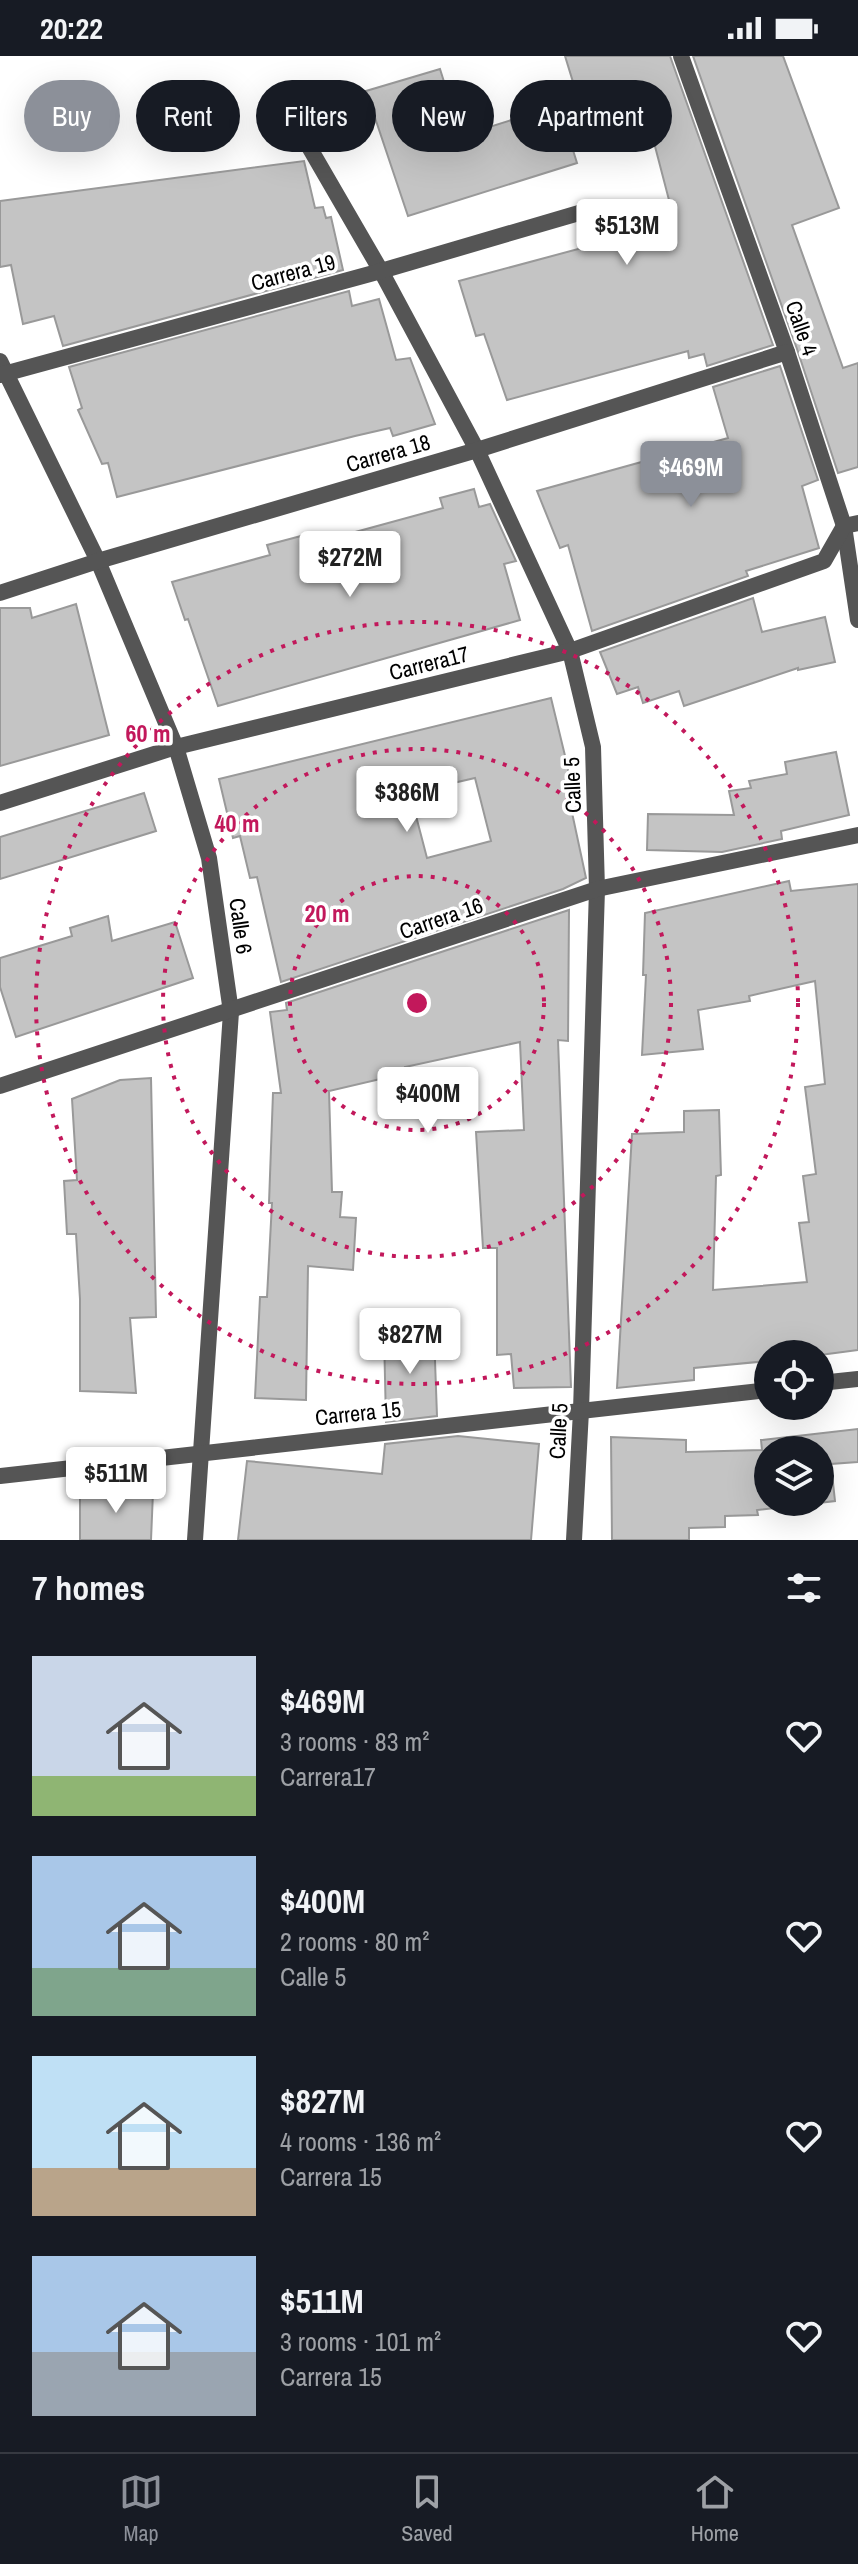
<!DOCTYPE html>
<html lang="en">
<head>
<meta charset="utf-8">
<style>
	body { margin:0; font-family:"Archivo Narrow",sans-serif; background:#20242c; color:#f1f3f6; height:100vh; display:flex; flex-direction:column; font-size:30px; white-space:nowrap }
	* { box-sizing:border-box; margin:0 }
	p { font-size:26px; color:#9ea1a6 }
	.icon { flex:none; width:44px; height:44px; fill:none; stroke:currentColor; stroke-width:2; stroke-linecap:round; stroke-linejoin:round }
	.map { position:relative; height:1484px; overflow:hidden }
	.sheet { display:flex; flex-direction:column; background:#171b24; flex:1 }
	.sheet>* { flex:none }
	.guide { position:absolute; left:24px; top:24px; width:810px; height:72px; display:flex; gap:16px }
	.buttons { position:absolute; left:754px; top:1284px; display:grid; gap:16px }
	.buttons a { display:grid; place-items:center; width:80px; height:80px; border-radius:50%; background:#171b24; box-shadow:0 8px 32px #0002; font-size:40px }
	.price { position:absolute; translate:-50% -68px; padding:0 18px; border-radius:8px; background:#fff; color:#222; font-size:26px; line-height:52px; filter:drop-shadow(0 2px 4px #0008) }
	.price::after { content:''; position:absolute; left:50%; top:48px; width:24px; height:18px; margin-left:-12px; background:inherit; clip-path:polygon(0 0,100% 0,50% 100%) }
	.price.active { background:#8c9099; color:#fff }
	ul { padding:0; list-style:none }
	li { display:flex; align-items:center; gap:24px; height:200px; padding:0 32px }
	li span { display:grid; place-items:center; flex:none; width:224px; height:160px; border-radius:0px; color:#555 }
	li>.icon { margin-inline-start:auto }
	span .icon { width:96px; height:96px; fill:#fffc; stroke-width:1 }
	li b { font-size:34px }
	h2 { display:flex; justify-content:space-between; align-items:center; height:96px; padding:0 32px; font-size:34px }
	.pill { padding:0 28px; border-radius:36px; background:#171b24; box-shadow:0 8px 32px #0002; font-size:28px; line-height:72px }
	.pill.active { background:#8c9099; color:#fff }
	.status { display:flex; justify-content:space-between; align-items:center; height:56px; padding:0 40px; background:#171b24; direction:ltr }
	.status svg { height:22px; fill:currentColor }
	.dock { display:flex; justify-content:space-around; align-items:center; height:112px; border-top:2px solid #363941; background:#171b24; font-size:22px; color:#9ea1a6 }
	.dock a { display:grid; justify-items:center; gap:4px }
	.dock .active { color:#8c9099 }
	.map>svg:first-child { display:block }
	.building { fill:#c4c4c4; stroke:#999; stroke-width:2; fill-rule:evenodd }
	.lines { fill:none; stroke-linecap:round; stroke-linejoin:round }
	.minor { stroke:#555; stroke-width:16 }
	.ring { fill:none; stroke:#c2185b; stroke-width:4; stroke-dasharray:4 8 }
	.labels { text-anchor:middle; dominant-baseline:central; stroke-width:7; stroke-linejoin:round; paint-order:stroke }
	.street-label { font-size:22px; fill:#000; stroke:#fff }
	.centre { fill:#c2185b; stroke:#fff; stroke-width:4 }
	.ring-label { font-size:24px; text-anchor:middle; font-weight:bold; fill:#c2185b; stroke:#fff; stroke-width:7; stroke-linejoin:round; paint-order:stroke }
</style>
</head>
<body>
<div class="status"><b>20:22</b><svg viewBox="0 0 49 12"><path d="M0 12V9h3v3zM5 12V6h3v6zM10 12V3h3v9zM15 12V0h3v12zM26 1h20v11H26zM47 4h2v5h-2z"/></svg></div>
<div class="map">
<svg width="858" height="1484" viewBox="0 0 858 1484">
	<rect width="100%" height="100%" fill="#fff"/>
	<!-- building -->
	<g class="building">
		<polygon points="565,0 670,0 773,289 707,310 704,298 689,302 688,295 507,344 484,278 476,280 459,225 675,167 651,75 644,77 629,26 577,39"/>
		<polygon points="693,0 783,0 839,152 792,169 843,312 858,307 858,411 838,417 797,293"/>
		<polygon points="440,13 461,80 559,49 577,107 408,160 366,35"/>
		<polygon points="304,105 315,152 323,151 326,162 331,161 343,214 63,290 54,260 23,268 11,209 0,211 0,145"/>
		<polygon points="349,235 352,250 379,243 396,304 410,302 435,368 393,380 390,372 355,380 117,441 108,407 102,408 78,354 82,352 69,311"/>
		<polygon points="780,310 818,424 802,430 819,492 746,515 748,520 592,575 568,489 560,492 537,435 728,382 713,331"/>
		<polygon points="474,433 479,451 490,448 516,505 504,508 520,564 218,650 188,563 185,564 172,526 270,499 267,489 301,480 304,490 443,452 440,442"/>
		<polygon points="753,542 762,576 825,561 835,606 798,614 798,612 684,650 679,635 643,647 638,631 617,638 600,596"/>
		<polygon points="76,548 109,679 0,710 0,552 30,552 32,562"/>
		<path d="M551,642L568,712V738L586,822L563,833L281,926L257,821L250,822L240,780L233,782L219,723ZM475,722L491,785L427,802L410,737Z"/>
		<polygon points="836,696 849,759 781,775 782,783 722,796 647,794 648,758 734,759 729,735 751,732 749,725 787,718 785,706"/>
		<polygon points="144,737 156,775 0,823 0,781"/>
		<polygon points="789,825 791,835 858,828 858,1294 820,1299 768,1298 768,1305 694,1312 694,1324 617,1332 632,1078 684,1076 684,1055 719,1054 721,1119 716,1120 713,1234 807,1226 799,1167 809,1166 803,1120 816,1118 805,1031 825,1028 815,925 749,940 750,945 698,954 703,993 642,999 646,919 643,919 645,857"/>
		<polygon points="569,854 568,985 558,984 571,1331 514,1332 511,1298 497,1299 497,1192 483,1192 476,1076 524,1074 520,986 405,1011 406,1017 329,1035 332,1136 342,1136 340,1161 356,1162 353,1214 308,1210 306,1344 255,1342 260,1241 267,1241 272,1147 269,1147 273,1037 281,1037 270,956 287,954 286,947"/>
		<polygon points="108,860 112,885 175,866 193,922 16,981 0,931 0,902 72,880 70,872"/>
		<polygon points="151,1022 156,1261 130,1262 136,1337 80,1335 80,1243 76,1178 67,1178 64,1125 77,1124 72,1043 120,1024"/>
		<polygon points="434,1277 437,1360 386,1366 384,1278"/>
		<path d="M858,1373V1406L831,1408L835,1445L757,1454L758,1459L725,1460V1471L689,1472V1484H612L611,1381L686,1384V1396L762,1394L761,1384ZM768,1394H820V1446H768Z"/>
		<polygon points="458,1380 539,1388 531,1484 238,1484 247,1405 382,1418 385,1388"/>
		<polygon points="80,1433 153,1436 151,1484 80,1484"/>
	</g>
	<g class="lines">
		<!-- minor -->
		<g class="minor">
			<polyline points="681,0 787,296 844,470 858,564"/>
			<polyline points="283,46 381,215 477,394 570,595 593,691 597,833 581,1355 574,1484"/>
			<polyline points="0,305 98,505 176,691 209,802 231,956 195,1484"/>
			<polyline points="0,319 381,215 596,152"/>
			<polyline points="0,537 98,505 477,394 787,296"/>
			<polyline points="0,747 176,691 570,595 824,505 844,470 858,467"/>
			<polyline points="0,1030 597,833 858,779"/>
			<polyline points="820,1327 858,1323"/>
			<polyline points="0,1420 768,1334"/>
		</g>
	</g>
	<!-- distance rings -->
	<g class="ring">
		<circle cx="417" cy="947" r="127"/>
		<circle cx="417" cy="947" r="254"/>
		<circle cx="417" cy="947" r="381"/>
	</g>
	<g class="labels">
		<!-- street labels -->
		<g class="street-label">
			<text transform="translate(293 216) rotate(-15)">Carrera 19</text>
			<text transform="translate(802 272) rotate(71)">Calle 4</text>
			<text transform="translate(388 397) rotate(-16)">Carrera 18</text>
			<text transform="translate(429 607) rotate(-14)">Carrera17</text>
			<text transform="translate(572 729) rotate(-92)">Calle 5</text>
			<text transform="translate(441 862) rotate(-19)">Carrera 16</text>
			<text transform="translate(241 870) rotate(82)">Calle 6</text>
			<text transform="translate(358 1357) rotate(-6)">Carrera 15</text>
			<text transform="translate(558 1375) rotate(-87)">Calle 5</text>
		</g>
	</g>
	<circle cx="417" cy="947" r="12" class="centre"/>
	<g class="ring-label">
		<text x="148" y="686">60 m</text>
		<text x="237" y="776">40 m</text>
		<text x="327" y="866">20 m</text>
	</g>
</svg>
<div class="buttons">
<a><svg class="icon" aria-label="locate" viewBox="0 0 24 24"><circle cx="12" cy="12" r="6"/><path d="M12 2v4M12 18v4M2 12h4M18 12h4"/></svg></a>
<a><svg class="icon" aria-label="layers" viewBox="0 0 24 24"><path d="M12 4l9 5-9 5-9-5zM3 14l9 5 9-5"/></svg></a>
</div>
<b class="price" style="left:627px;top:211px">$513M</b>
<b class="price active" style="left:691px;top:453px">$469M</b>
<b class="price" style="left:350px;top:543px">$272M</b>
<b class="price" style="left:407px;top:778px">$386M</b>
<b class="price" style="left:428px;top:1079px">$400M</b>
<b class="price" style="left:410px;top:1320px">$827M</b>
<b class="price" style="left:116px;top:1459px">$511M</b>
<div class="guide">
<a class="pill active">Buy</a>
<a class="pill">Rent</a>
<a class="pill">Filters</a>
<a class="pill">New</a>
<a class="pill">Apartment</a>
</div>
</div>
<section class="sheet">
<h2>7 homes<svg class="icon" aria-label="filters" viewBox="0 0 24 24"><path d="M4 7h16M4 17h16"/><circle cx="9" cy="7" r="2"/><circle cx="15" cy="17" r="2"/></svg></h2>
<ul>
<li><span style="background:linear-gradient(#c9d6e8 75%,#8fb573 0)"><svg class="icon" aria-label="home" viewBox="0 0 24 24"><path d="M3 11l9-7 9 7M6 9v11h12V9"/></svg></span><div><b>$469M</b><p>3 rooms · 83 m²</p><p>Carrera17</p></div><svg class="icon" aria-label="heart" viewBox="0 0 24 24"><path d="M12 20l-8-8c-3-5 5-10 8-4 3-6 11-1 8 4z"/></svg></li>
<li><span style="background:linear-gradient(#a9c7e8 70%,#7fa58c 0)"><svg class="icon" aria-label="home" viewBox="0 0 24 24"><path d="M3 11l9-7 9 7M6 9v11h12V9"/></svg></span><div><b>$400M</b><p>2 rooms · 80 m²</p><p>Calle 5</p></div><svg class="icon" aria-label="heart" viewBox="0 0 24 24"><path d="M12 20l-8-8c-3-5 5-10 8-4 3-6 11-1 8 4z"/></svg></li>
<li><span style="background:linear-gradient(#bfe0f5 70%,#b9a48a 0)"><svg class="icon" aria-label="home" viewBox="0 0 24 24"><path d="M3 11l9-7 9 7M6 9v11h12V9"/></svg></span><div><b>$827M</b><p>4 rooms · 136 m²</p><p>Carrera 15</p></div><svg class="icon" aria-label="heart" viewBox="0 0 24 24"><path d="M12 20l-8-8c-3-5 5-10 8-4 3-6 11-1 8 4z"/></svg></li>
<li><span style="background:linear-gradient(#a9c7e8 60%,#9aa5b1 0)"><svg class="icon" aria-label="home" viewBox="0 0 24 24"><path d="M3 11l9-7 9 7M6 9v11h12V9"/></svg></span><div><b>$511M</b><p>3 rooms · 101 m²</p><p>Carrera 15</p></div><svg class="icon" aria-label="heart" viewBox="0 0 24 24"><path d="M12 20l-8-8c-3-5 5-10 8-4 3-6 11-1 8 4z"/></svg></li>
</ul>
</section>
<nav class="dock">
<a class="active"><svg class="icon" aria-label="map" viewBox="0 0 24 24"><path d="M3 6l6-2 6 2 6-2v14l-6 2-6-2-6 2zM9 4v14M15 6v14"/></svg>Map</a>
<a><svg class="icon" aria-label="saved" viewBox="0 0 24 24"><path d="M7 4h10v16l-5-4-5 4z"/></svg>Saved</a>
<a><svg class="icon" aria-label="home" viewBox="0 0 24 24"><path d="M3 11l9-7 9 7M6 9v11h12V9"/></svg>Home</a>
</nav>
</body>
</html>
